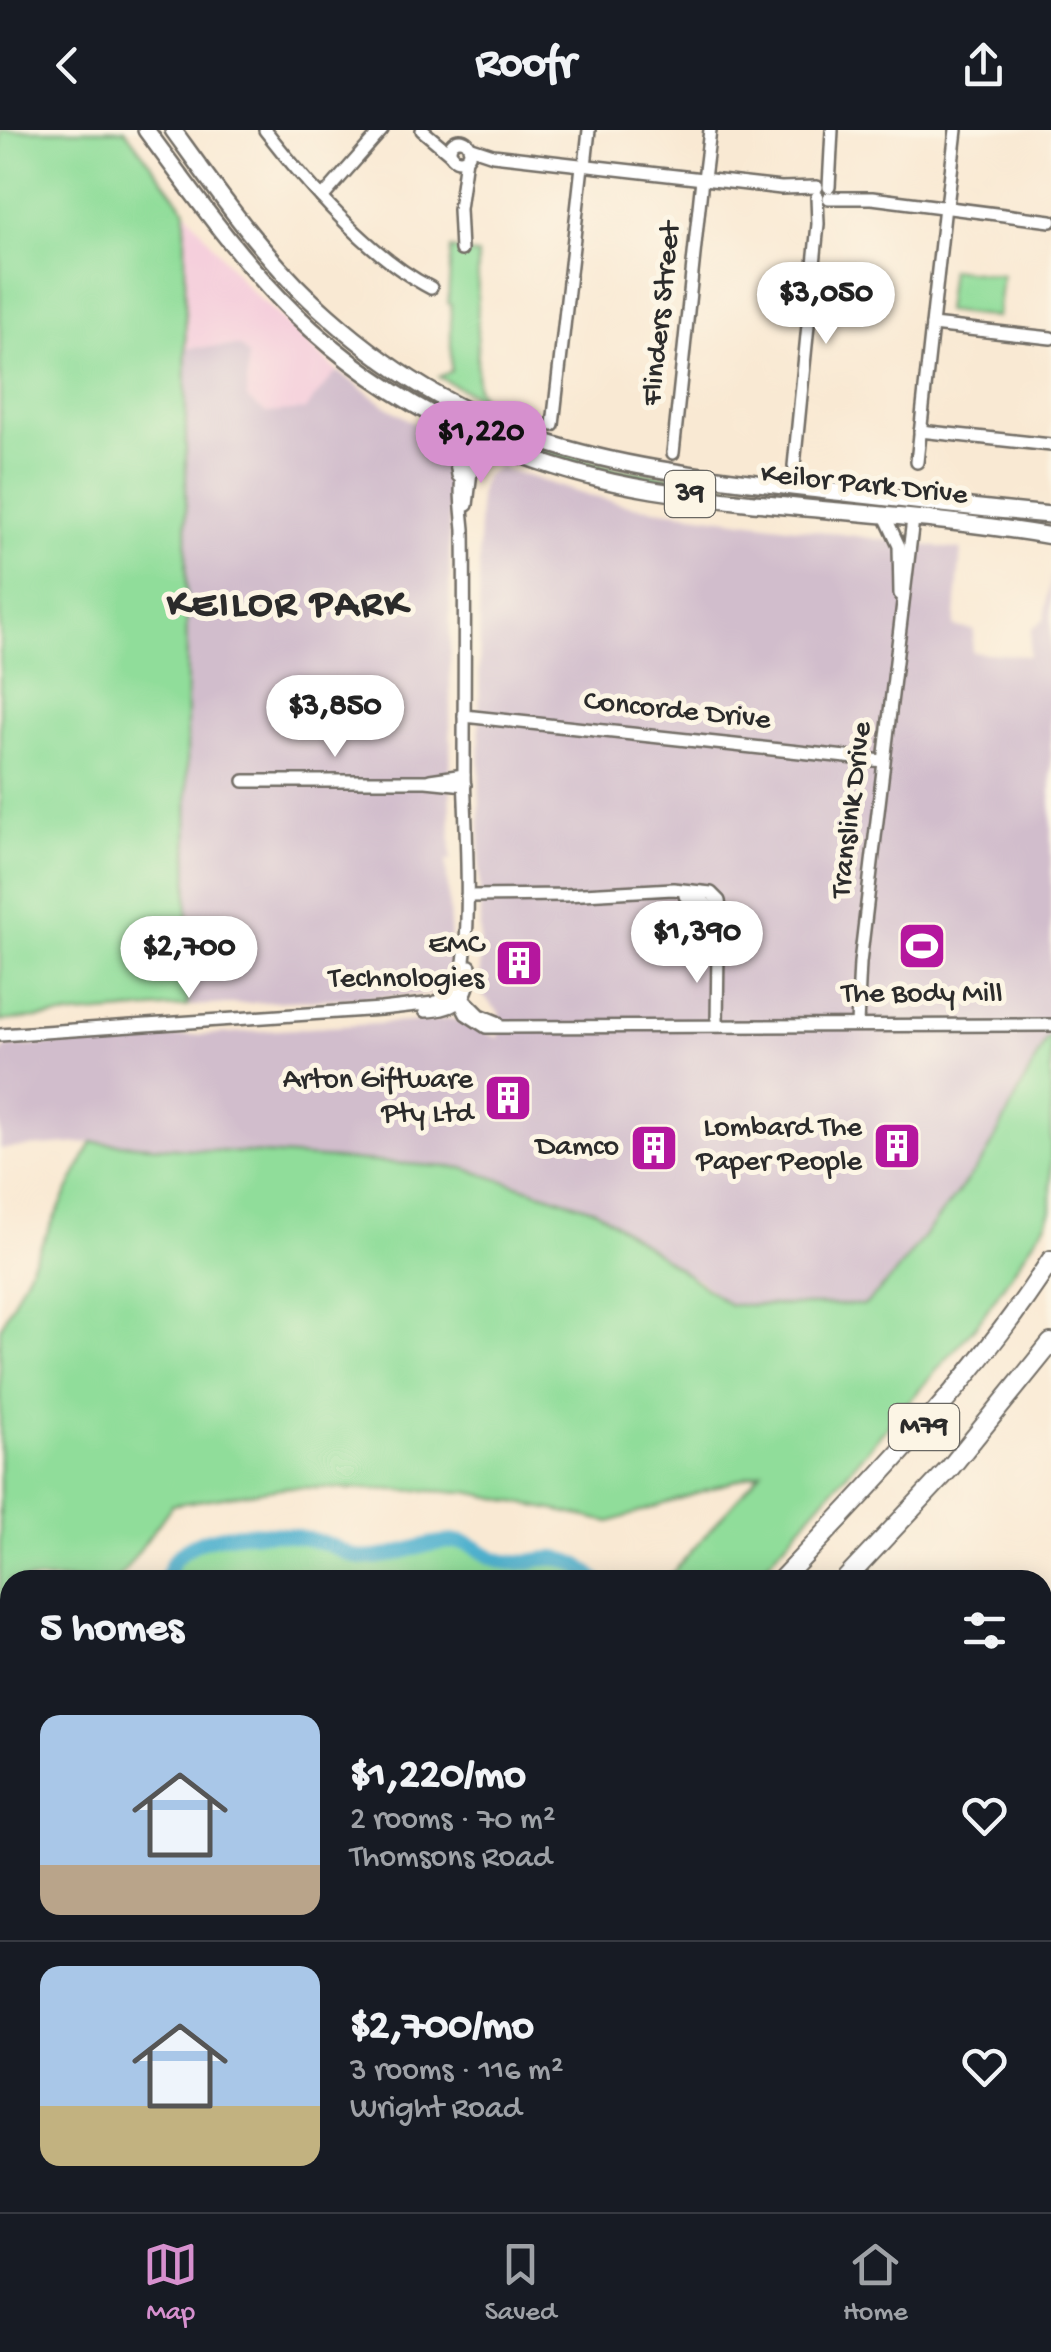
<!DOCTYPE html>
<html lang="en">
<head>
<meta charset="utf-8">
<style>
	body { margin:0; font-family:"Gochi Hand",sans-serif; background:#242831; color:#f1f3f6; height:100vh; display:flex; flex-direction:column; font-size:38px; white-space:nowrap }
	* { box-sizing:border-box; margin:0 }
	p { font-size:32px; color:#9ea1a6 }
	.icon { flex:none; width:55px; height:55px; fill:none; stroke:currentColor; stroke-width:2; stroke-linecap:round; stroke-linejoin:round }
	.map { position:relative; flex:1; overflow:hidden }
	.details { position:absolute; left:0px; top:1440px; width:1052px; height:642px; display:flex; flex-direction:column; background:#171b24; border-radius:30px 30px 0 0; box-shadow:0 5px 25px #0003 }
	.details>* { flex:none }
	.price { position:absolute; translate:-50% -85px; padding:0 22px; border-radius:35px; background:#fff; color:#222; font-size:32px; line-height:65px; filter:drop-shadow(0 2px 5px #0008) }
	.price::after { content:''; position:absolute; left:50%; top:60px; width:30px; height:22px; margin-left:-15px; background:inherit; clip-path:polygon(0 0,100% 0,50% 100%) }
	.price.active { background:#d690ce; color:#111 }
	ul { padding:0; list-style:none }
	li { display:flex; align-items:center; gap:30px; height:250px; padding:0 40px }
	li+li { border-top:2px solid #363941 }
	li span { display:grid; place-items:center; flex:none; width:280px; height:200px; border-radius:20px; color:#555 }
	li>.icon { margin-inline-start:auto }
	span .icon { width:120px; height:120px; fill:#fffc; stroke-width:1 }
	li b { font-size:42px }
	h2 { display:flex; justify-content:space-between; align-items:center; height:120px; padding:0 40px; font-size:42px }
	header { display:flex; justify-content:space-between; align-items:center; height:130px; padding:0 40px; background:#171b24; font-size:45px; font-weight:800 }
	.tab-bar { display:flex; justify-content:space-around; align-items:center; height:140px; border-top:2px solid #363941; background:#171b24; font-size:28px; color:#9ea1a6 }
	.tab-bar a { display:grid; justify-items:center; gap:5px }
	.tab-bar .active { color:#d690ce }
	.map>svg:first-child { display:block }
	.built { fill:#f5cfdc }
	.industrial { fill:#d1bdcc }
	.green { fill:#90dd9a; stroke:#5e8462; stroke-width:2.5 }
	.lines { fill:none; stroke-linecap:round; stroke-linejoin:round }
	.river { stroke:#4fb1ce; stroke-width:15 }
	.minor-casing { stroke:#736e66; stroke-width:16 }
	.major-casing { stroke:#736e66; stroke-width:20 }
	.highway-casing { stroke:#736e66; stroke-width:22 }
	.minor { stroke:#fff; stroke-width:11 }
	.major { stroke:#fff; stroke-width:15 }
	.highway { stroke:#fff; stroke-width:18 }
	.labels { text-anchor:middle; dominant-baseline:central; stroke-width:10; stroke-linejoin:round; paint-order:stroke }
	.shield { fill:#fcf5e5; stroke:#6a6863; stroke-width:2.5 }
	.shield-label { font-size:28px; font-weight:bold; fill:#2b2b2b }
	.street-label { font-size:30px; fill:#2b2b2b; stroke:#fcf5e5 }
	.poi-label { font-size:30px; fill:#2b2b2b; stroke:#fcf5e5; text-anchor:end }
	.district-label { font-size:40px; font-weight:bold; letter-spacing:2.5px; fill:#2b2b2b; stroke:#fcf5e5 }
</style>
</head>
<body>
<header><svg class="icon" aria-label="back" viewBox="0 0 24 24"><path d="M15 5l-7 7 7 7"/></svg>Roofr<svg class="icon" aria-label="share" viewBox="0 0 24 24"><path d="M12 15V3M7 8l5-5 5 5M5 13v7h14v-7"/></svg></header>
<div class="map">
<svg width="1051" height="2082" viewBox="0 0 1051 2082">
	<rect width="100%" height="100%" fill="#fcf5e5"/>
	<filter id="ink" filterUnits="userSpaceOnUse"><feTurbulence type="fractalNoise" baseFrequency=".01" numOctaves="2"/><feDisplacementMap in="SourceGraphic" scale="20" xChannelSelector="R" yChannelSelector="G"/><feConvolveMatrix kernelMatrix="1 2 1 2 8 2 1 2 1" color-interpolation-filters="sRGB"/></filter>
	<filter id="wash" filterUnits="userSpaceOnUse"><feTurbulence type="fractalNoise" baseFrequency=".0048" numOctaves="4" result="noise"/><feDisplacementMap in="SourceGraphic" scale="40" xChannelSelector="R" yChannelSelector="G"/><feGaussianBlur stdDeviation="2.25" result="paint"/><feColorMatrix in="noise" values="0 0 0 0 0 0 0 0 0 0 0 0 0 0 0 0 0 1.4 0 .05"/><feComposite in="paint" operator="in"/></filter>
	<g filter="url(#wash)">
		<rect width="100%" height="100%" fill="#f9e9d3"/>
		<!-- built -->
		<polygon class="built" points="185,79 244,154 337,241 305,281 266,283 247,269 248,226 240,216 186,218"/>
		<!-- industrial -->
		<g class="industrial">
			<polygon points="240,216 248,226 247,269 266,283 305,280 337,241 389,278 440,308 449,321 451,730 446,730 453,843 436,864 188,876 186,218"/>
			<polygon points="499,337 589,366 633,376 961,420 954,497 974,500 972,522 1029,526 1032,498 1044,490 1051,444 1051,908 1047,909 986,1026 891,1149 865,1175 730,1175 698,1149 462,1038 95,1012 0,1019 0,924 6,917 453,889 499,908 500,883 480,863 479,367 484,346"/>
		</g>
		<!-- green -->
		<g class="green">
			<polygon points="0,0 125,0 185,79 188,876 0,891"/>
			<polygon points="451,119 478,125 477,259 483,270 439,247 451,241 451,174 448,173"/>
			<polygon points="950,139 1002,145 997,187 945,181"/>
			<polygon points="495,305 618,339 899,381 665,357 597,344 490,307"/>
			<polygon points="1047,908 1051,908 1051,1080 1046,1093 978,1193 753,1450 666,1450 761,1342 610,1392 468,1362 287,1357 172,1375 118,1450 10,1450 10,1516 0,1518 0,1198 92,1012 463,1038 596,1080 730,1175 865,1175 891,1149 986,1026"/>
			<path d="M265,1402L322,1412L358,1427L385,1428L425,1414L451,1411L476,1415L496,1429L568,1430L596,1450H165C184,1408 223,1404 265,1402Z"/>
		</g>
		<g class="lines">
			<!-- river -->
			<g class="river">
				<path d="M165,1450C168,1444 170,1435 175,1429C206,1394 281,1401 321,1412C336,1416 349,1427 364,1428C393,1429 418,1413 447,1412C474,1410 475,1420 496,1429C532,1444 554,1407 596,1450"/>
				<polyline points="1042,1532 1051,1521"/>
				<polyline points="0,1873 10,1890"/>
			</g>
		</g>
	</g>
	<g filter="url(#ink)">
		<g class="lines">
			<!-- minor casing -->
			<g class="minor-casing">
				<g id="minor">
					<path d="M265,0C307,54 370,127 431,158"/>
					<polyline points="422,0 453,26"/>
					<circle cx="460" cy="20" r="10"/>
					<polyline points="469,17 493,25 781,58 817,57"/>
					<polyline points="585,36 589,0"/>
					<polyline points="704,49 710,0"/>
					<polyline points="829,57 832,0"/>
					<polyline points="322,68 382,0"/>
					<polyline points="829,68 872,68 1051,91"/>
					<polyline points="947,76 956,0"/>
					<polyline points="461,120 459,79 466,28"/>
					<polyline points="932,195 1051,208"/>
					<polyline points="553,295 582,36"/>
					<polyline points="920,301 1051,315"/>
					<polyline points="673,323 702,49"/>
					<polyline points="917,332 945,76"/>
					<polyline points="794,336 818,94 817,67"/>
					<polyline points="467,375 471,341 484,306"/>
					<polyline points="885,386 899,416 900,464"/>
					<polyline points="464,586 883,631"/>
					<polyline points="430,650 464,645"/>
					<polyline points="244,651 426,651 465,655"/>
					<polyline points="467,766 565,765 673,759 711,763 719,771 722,795 718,818 717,894"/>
					<polyline points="685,766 699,768 708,775 716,809"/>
					<polyline points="455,863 466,884 486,897 1051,895"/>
					<path d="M455,863C475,836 465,685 464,644C464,562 465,480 464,399C459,351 457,330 488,291"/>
					<polyline points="461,866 480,885 497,892"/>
					<path d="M425,881C457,880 471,869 470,836"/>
					<polyline points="857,894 860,833 913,389"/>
					<polyline points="0,905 381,879 434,873 455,863"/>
					<polyline points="1042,1787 1051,1791"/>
					<polyline points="1042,1976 1051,1981"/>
					<polyline points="496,2072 514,2082"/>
					<polyline points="856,2072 867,2082"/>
					<polyline points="346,2082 351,2072"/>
					<polyline points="738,2082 743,2072"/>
				</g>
			</g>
			<!-- major casing -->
			<g class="major-casing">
				<g id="major">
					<path d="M146,0C192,62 238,128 293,182C391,278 519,338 653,360C785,381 920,383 1051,406"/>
					<path d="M173,0C220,65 267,133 328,186C479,320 618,338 810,359C890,368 971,378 1051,385"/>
					<polyline points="452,295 460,345"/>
					<polyline points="1042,1620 1051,1612"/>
					<polyline points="679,2082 684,2072"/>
				</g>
			</g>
			<!-- highway casing -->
			<g class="highway-casing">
				<g id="highway">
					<path d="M781,1450C877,1349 975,1248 1051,1130"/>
					<polyline points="845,1450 950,1338 1051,1213"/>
					<polyline points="126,2082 136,2072"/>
					<polyline points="196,2082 206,2072"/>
				</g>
			</g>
			<!-- minor -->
			<use href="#minor" class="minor"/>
			<!-- major -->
			<use href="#major" class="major"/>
			<!-- highway -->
			<use href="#highway" class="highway"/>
		</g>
	</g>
	<!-- icons -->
	<defs>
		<g id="stadium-square" transform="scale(2.5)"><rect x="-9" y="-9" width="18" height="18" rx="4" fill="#b5179e" stroke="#fcf5e5"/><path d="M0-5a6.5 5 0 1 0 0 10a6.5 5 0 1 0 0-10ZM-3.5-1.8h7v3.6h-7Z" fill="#fff"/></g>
		<g id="building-square" transform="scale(2.5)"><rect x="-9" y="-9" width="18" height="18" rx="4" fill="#b5179e" stroke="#fcf5e5"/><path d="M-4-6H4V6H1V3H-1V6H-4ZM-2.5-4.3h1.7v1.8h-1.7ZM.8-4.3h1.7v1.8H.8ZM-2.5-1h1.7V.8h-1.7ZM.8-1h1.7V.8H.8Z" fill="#fff"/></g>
	</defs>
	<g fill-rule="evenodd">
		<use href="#stadium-square" x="922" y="816"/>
		<use href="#building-square" x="519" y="833"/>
		<use href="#building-square" x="508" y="968"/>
		<use href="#building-square" x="897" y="1016"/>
		<use href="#building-square" x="654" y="1018"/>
	</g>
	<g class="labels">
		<!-- shield labels -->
		<g class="shield">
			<rect x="665" y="341" width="50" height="46" rx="8"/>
			<rect x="889" y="1274" width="70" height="46" rx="8"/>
		</g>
		<g class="shield-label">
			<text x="690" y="364">39</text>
			<text x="924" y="1297">M79</text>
		</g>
		<!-- street labels -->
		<g class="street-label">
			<text transform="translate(663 184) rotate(-84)">Flinders Street</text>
			<text transform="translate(864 356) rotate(6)">Keilor Park Drive</text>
			<text transform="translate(677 582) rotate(6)">Concorde Drive</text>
			<text transform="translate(853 680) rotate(-83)">Translink Drive</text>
		</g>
		<!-- poi labels -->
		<g class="poi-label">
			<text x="484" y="816">EMC<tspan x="484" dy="34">Technologies</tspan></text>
			<text x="922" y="865" text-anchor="middle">The Body Mill</text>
			<text x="473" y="951">Arton Giftware<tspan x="473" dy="34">Pty Ltd</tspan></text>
			<text x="862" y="999">Lombard The<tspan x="862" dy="34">Paper People</tspan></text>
			<text x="619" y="1018">Damco</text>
		</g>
		<!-- district labels -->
		<g class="district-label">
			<text x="288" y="476">KEILOR PARK</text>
		</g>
	</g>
</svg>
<b class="price" style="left:826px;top:217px">$3,050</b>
<b class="price active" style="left:481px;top:356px">$1,220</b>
<b class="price" style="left:335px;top:630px">$3,850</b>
<b class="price" style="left:697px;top:856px">$1,390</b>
<b class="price" style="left:189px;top:871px">$2,700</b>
<section class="details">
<h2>5 homes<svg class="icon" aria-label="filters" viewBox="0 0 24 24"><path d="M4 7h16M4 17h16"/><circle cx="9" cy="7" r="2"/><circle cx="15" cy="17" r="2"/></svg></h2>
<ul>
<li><span style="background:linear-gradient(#a9c7e8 75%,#b9a48a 0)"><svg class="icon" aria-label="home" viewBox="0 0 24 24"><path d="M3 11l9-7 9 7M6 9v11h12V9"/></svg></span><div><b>$1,220/mo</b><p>2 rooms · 70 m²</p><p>Thomsons Road</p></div><svg class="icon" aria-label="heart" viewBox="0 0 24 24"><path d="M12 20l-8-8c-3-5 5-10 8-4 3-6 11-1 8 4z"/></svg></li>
<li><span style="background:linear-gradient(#a9c7e8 70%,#c2b280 0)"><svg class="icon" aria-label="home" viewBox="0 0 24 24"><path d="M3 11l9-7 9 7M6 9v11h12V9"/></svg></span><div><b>$2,700/mo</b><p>3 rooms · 116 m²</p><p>Wright Road</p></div><svg class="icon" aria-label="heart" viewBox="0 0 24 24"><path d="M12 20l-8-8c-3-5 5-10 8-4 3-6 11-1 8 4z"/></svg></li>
</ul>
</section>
</div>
<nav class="tab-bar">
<a class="active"><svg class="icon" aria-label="map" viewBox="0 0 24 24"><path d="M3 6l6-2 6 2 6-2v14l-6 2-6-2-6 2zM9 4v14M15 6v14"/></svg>Map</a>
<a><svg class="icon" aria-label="saved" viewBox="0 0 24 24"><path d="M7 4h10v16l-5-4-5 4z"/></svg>Saved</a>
<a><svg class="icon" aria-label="home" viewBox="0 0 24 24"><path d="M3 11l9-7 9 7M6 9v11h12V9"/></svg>Home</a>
</nav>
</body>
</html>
